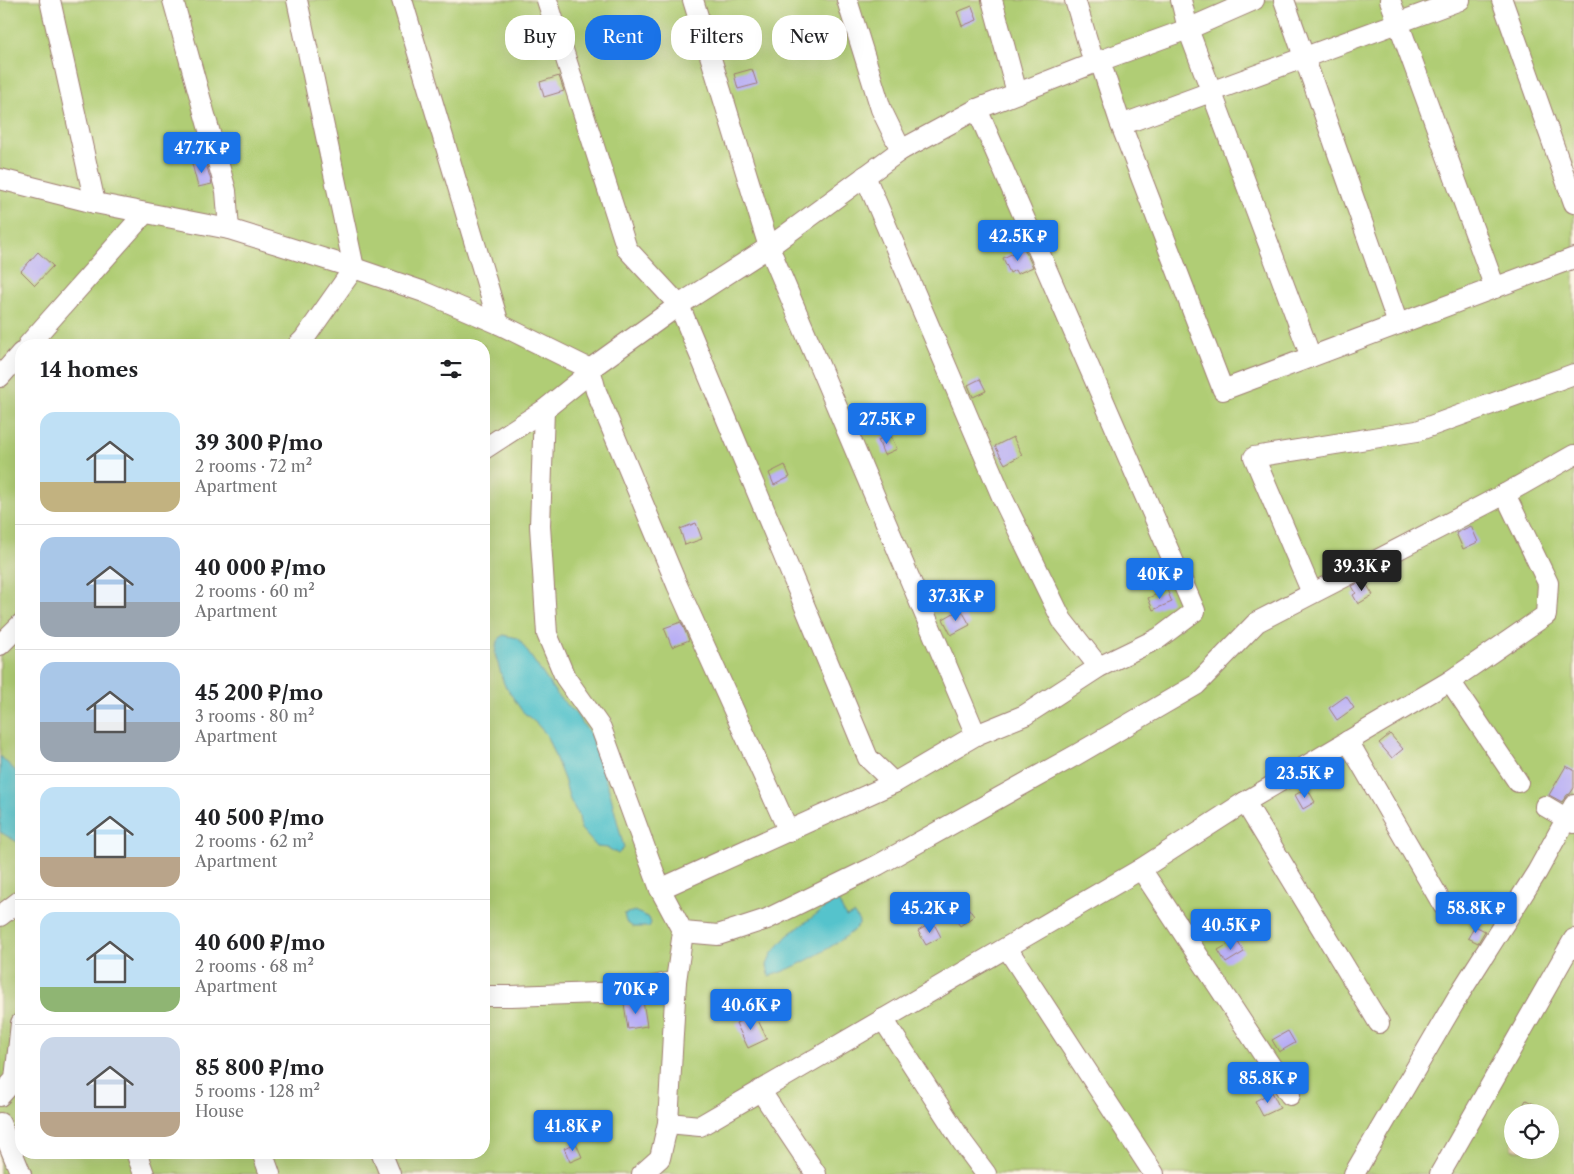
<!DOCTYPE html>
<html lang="en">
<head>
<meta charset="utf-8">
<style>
	body { margin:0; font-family:"Libre Caslon Text",serif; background:#f6f6f6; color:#202124; height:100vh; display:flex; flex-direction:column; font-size:19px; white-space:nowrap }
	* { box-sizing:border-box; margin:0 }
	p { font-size:16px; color:#757577 }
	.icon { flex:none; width:28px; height:28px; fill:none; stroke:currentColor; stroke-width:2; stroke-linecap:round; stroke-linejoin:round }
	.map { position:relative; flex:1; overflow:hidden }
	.side { position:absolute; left:15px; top:339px; width:475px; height:820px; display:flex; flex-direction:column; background:#fff; border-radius:20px; box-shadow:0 5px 20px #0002 }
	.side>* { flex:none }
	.guide { position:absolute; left:505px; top:15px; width:475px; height:45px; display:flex; gap:10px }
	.controls { position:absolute; left:1504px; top:1104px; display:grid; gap:10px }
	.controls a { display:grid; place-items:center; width:55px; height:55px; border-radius:50%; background:#fff; box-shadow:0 5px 20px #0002; font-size:25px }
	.price { position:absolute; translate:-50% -42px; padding:0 11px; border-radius:5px; background:#1a73e8; color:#fff; font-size:16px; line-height:32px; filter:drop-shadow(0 1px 2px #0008) }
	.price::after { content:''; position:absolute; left:50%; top:30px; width:15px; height:11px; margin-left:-8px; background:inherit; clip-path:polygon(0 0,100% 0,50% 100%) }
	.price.on { background:#222; color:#fff }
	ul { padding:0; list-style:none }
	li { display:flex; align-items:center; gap:15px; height:125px; padding:0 25px }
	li+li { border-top:1px solid #e0e0e0 }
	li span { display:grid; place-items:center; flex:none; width:140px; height:100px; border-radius:15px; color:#555 }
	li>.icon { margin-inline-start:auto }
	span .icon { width:60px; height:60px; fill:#fffc; stroke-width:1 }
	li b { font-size:21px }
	h2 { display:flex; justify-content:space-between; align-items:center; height:60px; padding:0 25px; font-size:21px }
	.tag { padding:0 18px; border-radius:20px; background:#fff; box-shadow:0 5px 20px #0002; font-size:18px; line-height:45px }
	.tag.on { background:#1a73e8; color:#fff }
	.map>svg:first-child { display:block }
	.green { fill:#b0cd74; stroke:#7d7650; fill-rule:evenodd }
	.water { fill:#55c3cc; stroke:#50717c }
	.building { fill:#b8aef5 }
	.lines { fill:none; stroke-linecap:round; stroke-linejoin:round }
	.minor-casing { stroke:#9e7c72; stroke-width:22 }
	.minor { stroke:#fff; stroke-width:20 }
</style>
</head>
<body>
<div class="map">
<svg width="1574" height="1174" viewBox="0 0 1574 1174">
	<rect width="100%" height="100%" fill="#fcf5e5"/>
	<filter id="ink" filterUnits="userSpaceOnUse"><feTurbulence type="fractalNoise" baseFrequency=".02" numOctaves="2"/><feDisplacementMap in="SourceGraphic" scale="10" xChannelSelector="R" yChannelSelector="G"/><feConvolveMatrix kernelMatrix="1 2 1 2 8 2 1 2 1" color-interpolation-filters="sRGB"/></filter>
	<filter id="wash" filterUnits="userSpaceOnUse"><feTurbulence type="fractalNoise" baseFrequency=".0096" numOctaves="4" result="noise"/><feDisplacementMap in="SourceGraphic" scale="20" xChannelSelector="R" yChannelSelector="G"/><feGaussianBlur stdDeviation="1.12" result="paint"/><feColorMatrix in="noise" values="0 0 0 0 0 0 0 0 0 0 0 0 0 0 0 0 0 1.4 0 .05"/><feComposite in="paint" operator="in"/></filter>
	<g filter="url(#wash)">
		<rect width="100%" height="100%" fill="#f3d9ba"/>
		<!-- green -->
		<path class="green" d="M0,0H1574V1174H0ZM21,345H484V1152H21ZM1512,1112H1550V1150H1512Z"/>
		<!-- water -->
		<g class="water">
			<polygon points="503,635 518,638 558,696 575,713 590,734 610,793 624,848 618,854 608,848 597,847 581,829 579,816 570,800 564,779 546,734 536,723 522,711 504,684 495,654 497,641"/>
			<polygon points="0,756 21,776 21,844 0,832"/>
			<path d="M837,899L846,917L854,914L859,922V925C844,942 791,971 769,976L767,965L772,953L787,936Z"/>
			<polygon points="635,911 649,918 651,923 649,927 633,927 626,922 624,914"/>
		</g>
		<g id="blocks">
			<!-- building -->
			<g class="building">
				<polygon points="972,6 977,20 962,26 957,12"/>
				<polygon points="752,69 757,84 738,89 734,74"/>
				<polygon points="559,76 564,91 544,97 540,82"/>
				<polygon points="205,161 212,184 198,187 192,164"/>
				<polygon points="1024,248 1033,267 1017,274 1015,270 1010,273 1003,258"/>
				<polygon points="38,252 53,266 35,285 21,271"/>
				<polygon points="980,379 986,391 973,397 968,385"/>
				<polygon points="890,434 897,449 884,455 878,440"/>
				<polygon points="1013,437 1022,455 1005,464 995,446"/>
				<polygon points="785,465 790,477 774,485 769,473"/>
				<polygon points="696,523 702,539 685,545 680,529"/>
				<polygon points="1471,526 1478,542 1463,549 1456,533"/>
				<polygon points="1364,580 1373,595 1358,604 1353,595 1356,593 1352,586"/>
				<polygon points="1167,590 1172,602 1153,610 1148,598"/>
				<polygon points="961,609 970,625 951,635 943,619"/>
				<polygon points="681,622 689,640 672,647 664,628"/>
				<polygon points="1346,696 1354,708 1337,720 1329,708"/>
				<polygon points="1390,734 1403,749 1392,758 1379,743"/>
				<polygon points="1566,766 1574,770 1574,788 1570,794 1567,795 1562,802 1549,795"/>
				<polygon points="1307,788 1315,802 1303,809 1295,795"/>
				<polygon points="966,905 974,916 960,926 952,914"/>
				<polygon points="933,922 941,937 926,945 918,931"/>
				<polygon points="1475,926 1485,931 1478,943 1468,938"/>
				<polygon points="1237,939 1244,952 1226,963 1218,950"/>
				<polygon points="643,1001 647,1026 628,1029 624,1004"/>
				<polygon points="755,1014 767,1039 748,1048 736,1023"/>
				<polygon points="1288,1031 1295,1043 1279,1052 1272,1040"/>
				<polygon points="1272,1092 1280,1108 1263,1116 1255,1101"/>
				<polygon points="1526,1100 1536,1105 1532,1112 1519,1112"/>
				<polygon points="576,1143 582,1157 570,1162 564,1148"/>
			</g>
		</g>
	</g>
	<g filter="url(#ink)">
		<use href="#blocks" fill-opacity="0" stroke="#9e7c72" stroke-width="1"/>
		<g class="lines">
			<!-- minor casing -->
			<g class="minor-casing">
				<g id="minor">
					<polyline points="50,0 95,203"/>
					<polyline points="173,0 226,191 229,229"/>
					<polyline points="297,0 354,268 304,339 298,345"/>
					<polyline points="402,0 499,324"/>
					<polyline points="547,0 627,249 679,305 868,758 894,783"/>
					<polyline points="693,0 769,247 976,735"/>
					<polyline points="847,0 881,109 901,150"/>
					<polyline points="992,0 1017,93"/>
					<polyline points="1075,0 1094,63"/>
					<polyline points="1181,0 1188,29 1311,357"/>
					<polyline points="1284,0 1398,324"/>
					<polyline points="1390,0 1495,288"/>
					<polyline points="1502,0 1574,203"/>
					<polyline points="1100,61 1121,125 1223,390 1574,258"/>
					<polyline points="1121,125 1460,0"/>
					<polyline points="865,176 1003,499 1062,620 1099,667"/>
					<polyline points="0,179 95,203 229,229 354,268 424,292 499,324 590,369"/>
					<polyline points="28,345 145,213"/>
					<polyline points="591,372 596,391 677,585 789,832"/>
					<polyline points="0,377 21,353"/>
					<polyline points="544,410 540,526 547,634 565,677 601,728 660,889 683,932 676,981 668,1123 660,1158 642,1174"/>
					<polyline points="484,449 544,410 591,372 590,369 679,305 769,247 901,150 977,109 1094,63 1188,29 1254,0"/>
					<polyline points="1312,593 1254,457 1417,431 1574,374"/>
					<polyline points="0,645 21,624"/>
					<polyline points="1450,681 1518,782"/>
					<polyline points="1348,741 1443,905"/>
					<polyline points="1245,802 1379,1023"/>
					<polyline points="1545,806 1574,823"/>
					<polyline points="1141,869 1290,1095"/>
					<polyline points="660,889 894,783 976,735 1025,715 1099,667 1159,638 1195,611 977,109"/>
					<polyline points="0,916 21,900"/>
					<polyline points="683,932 718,935 767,919 878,865 1076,755 1196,685 1257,622 1505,494 1574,455"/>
					<polyline points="1007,948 1154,1174"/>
					<polyline points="484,996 511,996 629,992 676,981"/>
					<polyline points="883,1019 963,1143 986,1174"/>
					<polyline points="760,1090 816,1174"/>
					<polyline points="0,1096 15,1079 21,1023"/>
					<polyline points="0,1123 21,1174"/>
					<polyline points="668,1123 700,1126 1141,869 1245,802 1450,681 1546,615 1548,583 1505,494"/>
					<polyline points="136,1152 144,1174"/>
					<polyline points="262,1152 270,1174"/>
					<polyline points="381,1152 390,1174"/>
					<polyline points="1354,1174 1460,993 1537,872 1574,805"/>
					<polyline points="1440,1174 1574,939"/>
				</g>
			</g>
			<!-- minor -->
			<use href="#minor" class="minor"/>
		</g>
	</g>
</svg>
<div class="controls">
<a><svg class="icon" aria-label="locate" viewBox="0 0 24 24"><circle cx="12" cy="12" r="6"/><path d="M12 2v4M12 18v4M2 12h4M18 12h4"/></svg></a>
</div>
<b class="price" style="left:202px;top:174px">47.7K ₽</b>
<b class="price" style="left:1018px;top:262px">42.5K ₽</b>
<b class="price" style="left:887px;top:445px">27.5K ₽</b>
<b class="price on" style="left:1362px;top:592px">39.3K ₽</b>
<b class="price" style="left:1160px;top:600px">40K ₽</b>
<b class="price" style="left:956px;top:622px">37.3K ₽</b>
<b class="price" style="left:1305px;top:799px">23.5K ₽</b>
<b class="price" style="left:930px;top:934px">45.2K ₽</b>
<b class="price" style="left:1476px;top:934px">58.8K ₽</b>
<b class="price" style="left:1231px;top:951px">40.5K ₽</b>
<b class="price" style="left:636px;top:1015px">70K ₽</b>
<b class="price" style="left:751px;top:1031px">40.6K ₽</b>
<b class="price" style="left:1268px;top:1104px">85.8K ₽</b>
<b class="price" style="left:573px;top:1152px">41.8K ₽</b>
<div class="guide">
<a class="tag">Buy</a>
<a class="tag on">Rent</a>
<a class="tag">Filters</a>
<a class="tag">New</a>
</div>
<section class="side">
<h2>14 homes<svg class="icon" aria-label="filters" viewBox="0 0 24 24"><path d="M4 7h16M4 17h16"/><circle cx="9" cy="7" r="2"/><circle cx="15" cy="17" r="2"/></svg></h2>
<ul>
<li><span style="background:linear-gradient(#bfe0f5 70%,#c2b280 0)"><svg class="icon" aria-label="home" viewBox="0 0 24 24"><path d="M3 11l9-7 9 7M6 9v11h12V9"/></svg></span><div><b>39 300 ₽/mo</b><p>2 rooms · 72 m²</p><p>Apartment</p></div></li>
<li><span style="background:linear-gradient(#a9c7e8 65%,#9aa5b1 0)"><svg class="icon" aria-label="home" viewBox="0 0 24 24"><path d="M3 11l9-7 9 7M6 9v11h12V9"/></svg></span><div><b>40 000 ₽/mo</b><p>2 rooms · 60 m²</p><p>Apartment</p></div></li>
<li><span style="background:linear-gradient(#a9c7e8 60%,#9aa5b1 0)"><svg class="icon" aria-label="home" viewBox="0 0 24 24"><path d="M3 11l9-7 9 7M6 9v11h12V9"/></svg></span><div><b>45 200 ₽/mo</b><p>3 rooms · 80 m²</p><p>Apartment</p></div></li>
<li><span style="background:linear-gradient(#bfe0f5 70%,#b9a48a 0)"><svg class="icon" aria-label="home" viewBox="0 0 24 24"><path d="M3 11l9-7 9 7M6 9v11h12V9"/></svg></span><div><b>40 500 ₽/mo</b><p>2 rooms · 62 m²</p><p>Apartment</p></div></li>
<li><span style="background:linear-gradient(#bfe0f5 75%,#8fb573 0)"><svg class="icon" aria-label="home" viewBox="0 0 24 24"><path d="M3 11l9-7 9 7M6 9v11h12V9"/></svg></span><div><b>40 600 ₽/mo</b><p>2 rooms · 68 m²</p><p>Apartment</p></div></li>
<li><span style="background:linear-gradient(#c9d6e8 75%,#b9a48a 0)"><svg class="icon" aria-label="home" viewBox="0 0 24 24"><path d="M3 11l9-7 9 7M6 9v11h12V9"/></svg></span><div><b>85 800 ₽/mo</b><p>5 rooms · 128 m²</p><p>House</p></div></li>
</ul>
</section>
</div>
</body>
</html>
